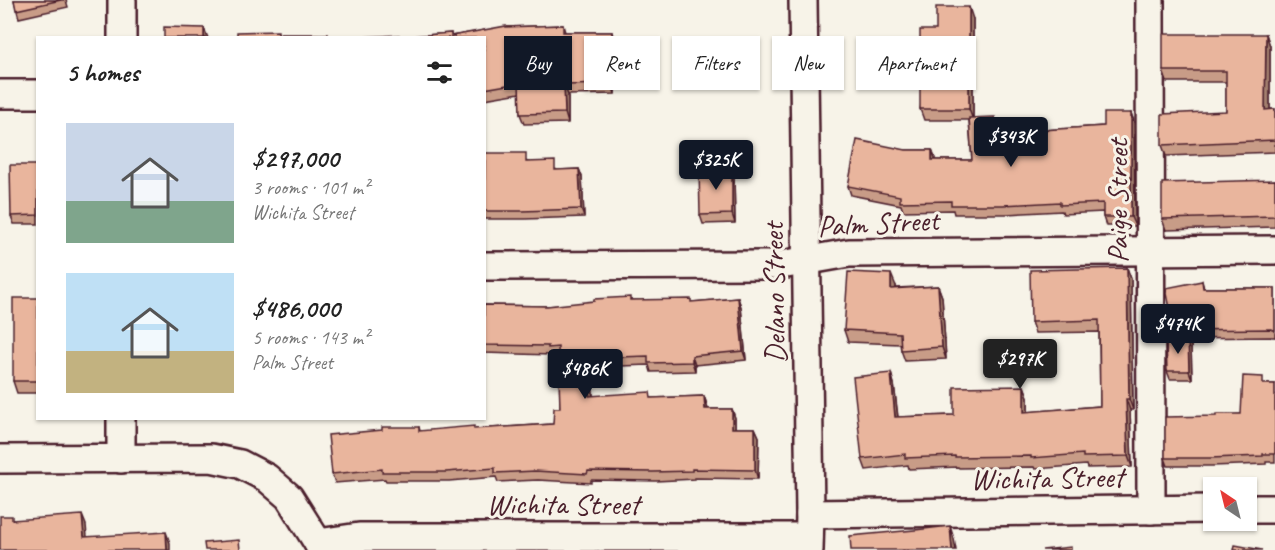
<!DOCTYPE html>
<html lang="en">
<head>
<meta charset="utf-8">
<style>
	body { margin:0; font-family:Caveat,sans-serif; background:#f2f2f2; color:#222; height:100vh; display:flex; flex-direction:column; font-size:22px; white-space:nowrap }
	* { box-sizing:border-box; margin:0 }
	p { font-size:20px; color:#767676 }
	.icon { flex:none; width:33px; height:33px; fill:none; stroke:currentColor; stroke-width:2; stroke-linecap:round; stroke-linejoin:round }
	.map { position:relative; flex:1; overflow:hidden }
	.drawer { position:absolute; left:36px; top:36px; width:450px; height:384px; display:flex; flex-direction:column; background:#fff; border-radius:0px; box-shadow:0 2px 4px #0004 }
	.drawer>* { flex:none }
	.hud { position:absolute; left:504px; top:36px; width:570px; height:54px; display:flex; gap:12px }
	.needle { width:39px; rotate:325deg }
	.tools { position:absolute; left:1203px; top:477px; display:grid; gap:12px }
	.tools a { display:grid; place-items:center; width:54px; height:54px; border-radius:0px; background:#fff; box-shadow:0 2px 4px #0004; font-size:30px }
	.price { position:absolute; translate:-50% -51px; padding:0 14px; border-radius:6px; background:#111827; color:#fff; font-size:20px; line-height:39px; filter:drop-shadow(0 2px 3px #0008) }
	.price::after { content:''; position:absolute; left:50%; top:36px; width:18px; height:14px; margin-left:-9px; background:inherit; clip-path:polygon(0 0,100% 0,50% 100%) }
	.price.selected { background:#222; color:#fff }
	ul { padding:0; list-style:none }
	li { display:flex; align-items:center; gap:18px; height:150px; padding:0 30px }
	li span { display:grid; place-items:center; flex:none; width:168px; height:120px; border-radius:0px; color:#555 }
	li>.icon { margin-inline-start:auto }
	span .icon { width:72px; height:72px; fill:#fffc; stroke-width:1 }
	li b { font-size:26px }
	h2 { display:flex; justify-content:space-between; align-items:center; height:72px; padding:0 30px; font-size:26px }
	.chip { padding:0 21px; border-radius:0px; background:#fff; box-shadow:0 2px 4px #0004; font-size:21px; line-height:54px }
	.chip.selected { background:#111827; color:#fff }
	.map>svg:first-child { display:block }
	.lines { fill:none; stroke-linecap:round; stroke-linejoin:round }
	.street-casing { stroke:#4a1f2b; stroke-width:32 }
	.street { stroke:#f7f3e8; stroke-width:27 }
	.wall { fill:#c89c87; stroke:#4a1f2b; stroke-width:1.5 }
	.shaded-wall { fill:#a37f6e; stroke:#4a1f2b; stroke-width:1.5 }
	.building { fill:#e9b59d; stroke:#4a1f2b; stroke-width:1.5 }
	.labels { text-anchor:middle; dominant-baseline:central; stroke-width:6; stroke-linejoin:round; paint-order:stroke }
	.street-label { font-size:30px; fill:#4a1f2b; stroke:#f7f3e8 }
</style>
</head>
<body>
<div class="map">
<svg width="1275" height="550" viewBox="0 0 1275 550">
	<rect width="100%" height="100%" fill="#f7f3e8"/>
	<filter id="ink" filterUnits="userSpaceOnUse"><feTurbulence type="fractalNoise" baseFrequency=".0167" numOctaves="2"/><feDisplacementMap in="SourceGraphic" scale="12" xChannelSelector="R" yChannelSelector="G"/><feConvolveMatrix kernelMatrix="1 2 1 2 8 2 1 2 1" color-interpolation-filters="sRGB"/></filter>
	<g filter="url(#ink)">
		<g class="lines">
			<!-- street casing -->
			<g class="street-casing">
				<g id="street">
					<polyline points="803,0 810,514 809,550"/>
					<polyline points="1150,0 1151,510"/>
					<polyline points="122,38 122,0"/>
					<polyline points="0,94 38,94"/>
					<polyline points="484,266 781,265 849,253 1275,250"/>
					<polyline points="121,418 121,459"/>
					<polyline points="0,459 211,458 240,464 267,478 289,497 318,543 321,550"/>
					<polyline points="1246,509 1275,509"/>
					<polyline points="810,514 1214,509"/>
					<polyline points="318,543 359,537 809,537"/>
				</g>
			</g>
			<!-- street -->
			<use href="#street" class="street"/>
		</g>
		<!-- wall -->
		<g class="wall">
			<polygon points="14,0 66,0 68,7 19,18"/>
			<polygon points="973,19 973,118 998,125 998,127 1043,130 1104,126 1131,113 1134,122 1135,226 1106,226 1103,217 1103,212 1063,214 1062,211 1006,214 954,214 953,210 903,211 901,205 851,195 848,186 906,150 932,150 935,160 972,160 969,120 924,120 920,109 936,30"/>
			<polygon points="563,25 565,32 612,32 615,42 615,94 568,95 568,123 524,124 520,114 520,93 484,99 484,38 340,38 399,37 451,33 451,36 506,27"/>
			<polygon points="1266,34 1270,46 1270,109 1275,109 1275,152 1166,156 1162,145 1226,111 1226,82 1167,82 1163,71"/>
			<polygon points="485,153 529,162 558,170 579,169 582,177 584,217 525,219 484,219"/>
			<polygon points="38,165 38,224 14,224 11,216"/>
			<polygon points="734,176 735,223 703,224 700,215"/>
			<polygon points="1275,180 1275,227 1166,230 1162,219"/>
			<polygon points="1127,268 1131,279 1133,410 1130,410 1132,467 1087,468 1086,465 1035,469 1034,467 959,468 958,467 909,469 908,465 866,470 862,459 891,373 894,384 898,417 954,415 1024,386 1028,397 1028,412 1100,406 1099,332 1035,333 1031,322"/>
			<polygon points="1202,281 1204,288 1275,288 1275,338 1275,337 1177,338 1174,330"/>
			<polygon points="896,286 896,288 938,286 942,297 946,359 905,361 901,350 900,344 848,342 844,330"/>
			<polygon points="38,298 38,393 17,393 13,381"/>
			<polygon points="738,298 741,307 746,360 695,365 695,371 651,372 649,365 592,367 593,396 652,398 704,396 707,405 708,409 732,409 735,418 735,428 755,428 759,437 758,479 695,478 695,479 656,481 591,480 591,483 538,480 498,482 496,477 449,481 386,481 385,479 335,483 332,474 419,427 420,431 475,429 553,424 560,408 559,356 551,357 551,355 484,353 484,305 547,306 631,300 692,302"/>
			<polygon points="1191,346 1192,379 1170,379 1167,371"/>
			<polygon points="1266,384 1275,384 1275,462 1266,462 1266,464 1212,466 1168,466 1165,458 1216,416 1241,414"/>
		</g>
		<!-- shaded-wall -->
		<g class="shaded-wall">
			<polygon points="969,7 973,19 973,120 969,109"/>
			<polygon points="204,28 208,38 204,38"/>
			<polygon points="612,32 615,42 615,94 612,84"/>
			<polygon points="1266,34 1270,46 1270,121 1265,110"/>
			<polygon points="564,85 568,95 568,123 565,113"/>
			<polygon points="1131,113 1134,122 1135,226 1131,217"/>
			<polygon points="932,150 935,158 935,169 932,160"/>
			<polygon points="732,167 734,176 735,223 732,214"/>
			<polygon points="579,169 582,177 584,217 581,209"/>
			<polygon points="1127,268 1131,279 1133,410 1129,399"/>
			<polygon points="891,274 896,286 895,300 891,289"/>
			<polygon points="938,286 942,297 946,359 942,347"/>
			<polygon points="738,298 741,307 746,360 743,351"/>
			<polygon points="1188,338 1191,346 1192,379 1189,371"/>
			<polygon points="692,356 695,365 695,371 692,362"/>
			<polygon points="589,358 592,367 593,405 589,396"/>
			<polygon points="891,373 894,384 899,428 895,417"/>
			<polygon points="1024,386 1028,397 1028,423 1024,412"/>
			<polygon points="704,396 707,405 708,418 705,409"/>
			<polygon points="1126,399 1130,410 1132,467 1128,456"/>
			<polygon points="732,409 735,418 735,437 732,428"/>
			<polygon points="755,428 759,437 758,479 755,470"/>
			<polygon points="82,515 86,525 88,548 84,537"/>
			<polygon points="950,526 954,539 956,550 952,550"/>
			<polygon points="166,532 170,543 170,550 167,550"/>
		</g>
		<!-- building -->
		<g class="building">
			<polygon points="14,0 61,0 16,10"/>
			<polygon points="936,7 969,7 969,109 920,109 920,30 936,30"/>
			<polygon points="563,25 563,32 612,32 612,84 564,85 565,113 520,114 519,83 484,89 484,38 340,38 399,35 399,37 451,33 451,36 506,26 506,27"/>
			<polygon points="164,27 204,28 204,38 164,38"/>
			<polygon points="278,31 278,34 328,34 328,38 237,38 237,32"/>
			<polygon points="1163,34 1266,34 1265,110 1275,109 1275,140 1162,145 1162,114 1226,111 1226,71 1163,71"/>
			<polygon points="1104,113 1131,113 1131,217 1103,217 1103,203 1060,205 1060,202 1003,205 951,205 951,201 900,202 900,196 848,186 857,140 906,150 932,150 932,160 972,160 969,118 995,117 996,127 1041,125 1042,130 1104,126"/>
			<polygon points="485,153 526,153 526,162 555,161 555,170 579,169 581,209 522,211 484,211"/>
			<polygon points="10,165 38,165 38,215 11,216"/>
			<polygon points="732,167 732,214 700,215 699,168"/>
			<polygon points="1275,180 1275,216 1162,219 1162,183"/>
			<polygon points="1127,268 1129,399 1126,399 1128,456 1083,457 1083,454 1031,458 1031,456 955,457 955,456 905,458 905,454 862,459 853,377 891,373 895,417 954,415 954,387 1024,386 1024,412 1100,406 1099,320 1031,322 1030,270"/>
			<polygon points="848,272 891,274 891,289 938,286 942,347 901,350 900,333 844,330"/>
			<polygon points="1202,281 1203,288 1275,288 1275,330 1272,330 1272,329 1174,330 1166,288"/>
			<polygon points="630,297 630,300 691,299 691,302 738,298 743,351 692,356 692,362 648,363 648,356 589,358 589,396 650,392 651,398 704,396 705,409 732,409 732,428 755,428 755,470 692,469 692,471 653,472 588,471 587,474 535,471 495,473 495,468 446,472 382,472 382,469 332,474 328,435 382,430 382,427 419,427 419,431 474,426 474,429 553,424 554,408 560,408 558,347 548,348 548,346 484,345 484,305 547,306 594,301 594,299"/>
			<rect x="13" y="298" width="25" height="83"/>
			<polygon points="1188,338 1189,371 1167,371 1166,339"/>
			<polygon points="1243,376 1263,377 1263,384 1275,384 1275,454 1263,454 1263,456 1210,458 1165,458 1165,417 1216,416 1216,414 1241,414"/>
			<polygon points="82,515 84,537 166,532 167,550 0,550 0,516 12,516 12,520"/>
			<polygon points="950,526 952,550 851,550 850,536 915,530"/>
			<polygon points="239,540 240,550 205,550 204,543"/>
			<polygon points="1235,545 1262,550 1234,550"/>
			<polygon points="1071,547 1071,550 1042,550"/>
		</g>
	</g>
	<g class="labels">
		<!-- street labels -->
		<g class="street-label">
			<text transform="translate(1117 201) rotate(-90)">Paige Street</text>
			<text transform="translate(878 223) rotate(-3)">Palm Street</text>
			<text transform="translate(774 293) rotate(-91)">Delano Street</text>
			<text transform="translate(1047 478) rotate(-1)">Wichita Street</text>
			<text x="563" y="504">Wichita Street</text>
		</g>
	</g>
</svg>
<div class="tools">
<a><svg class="needle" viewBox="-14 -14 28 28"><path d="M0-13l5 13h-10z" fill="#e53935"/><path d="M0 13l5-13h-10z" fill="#767676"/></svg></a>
</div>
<b class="price" style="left:1011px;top:168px">$343K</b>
<b class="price" style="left:716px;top:191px">$325K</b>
<b class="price" style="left:1178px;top:355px">$474K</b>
<b class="price selected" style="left:1020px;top:390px">$297K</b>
<b class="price" style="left:585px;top:400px">$486K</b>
<div class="hud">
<a class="chip selected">Buy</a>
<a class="chip">Rent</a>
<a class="chip">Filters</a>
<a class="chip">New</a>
<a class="chip">Apartment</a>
</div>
<section class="drawer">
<h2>5 homes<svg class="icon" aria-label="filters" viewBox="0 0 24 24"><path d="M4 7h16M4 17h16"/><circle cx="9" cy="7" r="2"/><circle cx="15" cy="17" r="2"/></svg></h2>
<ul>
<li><span style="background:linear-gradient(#c9d6e8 65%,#7fa58c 0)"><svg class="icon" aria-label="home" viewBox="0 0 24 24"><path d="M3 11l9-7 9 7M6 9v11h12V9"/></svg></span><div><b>$297,000</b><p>3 rooms · 101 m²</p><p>Wichita Street</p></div></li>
<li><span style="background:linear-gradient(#bfe0f5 65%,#c2b280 0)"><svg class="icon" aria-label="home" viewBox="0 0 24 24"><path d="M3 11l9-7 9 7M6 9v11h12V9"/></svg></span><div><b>$486,000</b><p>5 rooms · 143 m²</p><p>Palm Street</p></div></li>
</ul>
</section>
</div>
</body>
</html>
